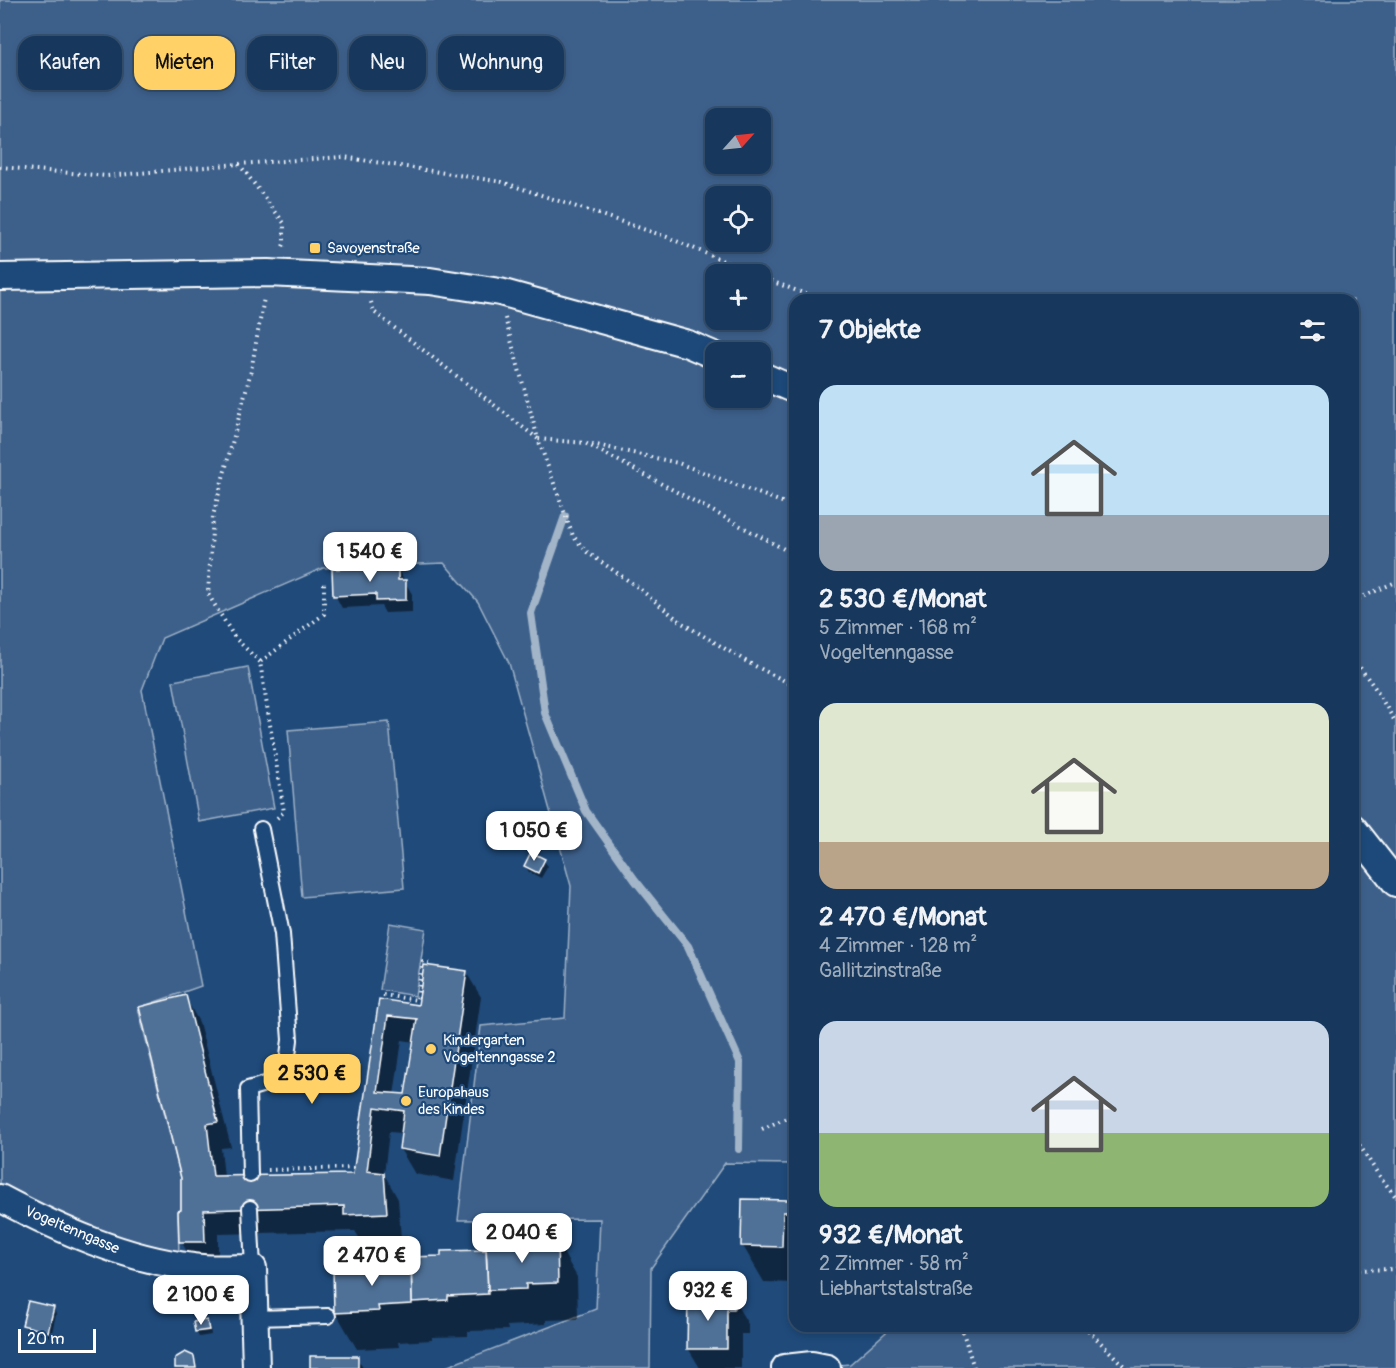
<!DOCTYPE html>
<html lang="de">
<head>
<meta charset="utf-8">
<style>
	body { margin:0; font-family:Pangolin,sans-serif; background:#244365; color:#f1f3f6; height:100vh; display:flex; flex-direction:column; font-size:22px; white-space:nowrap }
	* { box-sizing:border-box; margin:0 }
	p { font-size:20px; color:#9eacbb }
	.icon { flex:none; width:33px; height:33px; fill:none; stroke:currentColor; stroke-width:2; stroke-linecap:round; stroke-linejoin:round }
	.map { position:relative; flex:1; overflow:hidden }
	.sheet { position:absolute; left:789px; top:294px; width:570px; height:1038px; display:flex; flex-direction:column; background:#17385c; border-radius:18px; box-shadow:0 3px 9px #0003,0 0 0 2px #365272 }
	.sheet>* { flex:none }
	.hud { position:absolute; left:18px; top:36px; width:570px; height:54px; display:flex; gap:12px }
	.needle { width:39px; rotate:63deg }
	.buttons { position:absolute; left:705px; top:108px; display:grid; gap:12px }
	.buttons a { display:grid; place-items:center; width:66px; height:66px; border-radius:12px; background:#17385c; box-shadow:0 3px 9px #0003,0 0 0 2px #365272; font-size:30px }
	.scale { position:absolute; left:18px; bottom:15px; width:78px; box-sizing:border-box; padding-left:6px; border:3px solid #fff; border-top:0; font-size:16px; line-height:21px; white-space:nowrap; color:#fff; -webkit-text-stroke:4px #1f4a7a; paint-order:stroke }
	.price { position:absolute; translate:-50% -51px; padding:0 14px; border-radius:12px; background:#fff; color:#222; font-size:20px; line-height:39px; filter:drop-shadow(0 2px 3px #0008) }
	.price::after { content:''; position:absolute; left:50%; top:36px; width:18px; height:14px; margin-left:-9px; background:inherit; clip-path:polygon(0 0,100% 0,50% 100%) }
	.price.active { background:#ffd166; color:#111 }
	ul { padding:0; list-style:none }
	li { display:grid; align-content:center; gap:12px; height:318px; padding:0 30px }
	li span { display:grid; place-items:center; height:186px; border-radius:18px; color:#555 }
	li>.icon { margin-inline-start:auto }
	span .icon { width:108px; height:108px; fill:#fffc; stroke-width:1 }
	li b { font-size:26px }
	h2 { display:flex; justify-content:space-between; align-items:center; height:72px; padding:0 30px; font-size:26px }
	.pill { padding:0 21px; border-radius:18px; background:#17385c; box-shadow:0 3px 9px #0003,0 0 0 2px #365272; font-size:21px; line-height:54px }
	.pill.active { background:#ffd166; color:#111 }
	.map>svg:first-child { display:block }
	.green { fill:#3c618b; stroke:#9eb0c5; stroke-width:1.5; fill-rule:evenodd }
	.shadow { fill:#0007; fill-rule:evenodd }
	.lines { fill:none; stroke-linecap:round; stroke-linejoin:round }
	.stream { stroke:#a3b5c8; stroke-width:8 }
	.building { fill:#507197; stroke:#fff; stroke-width:1.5; fill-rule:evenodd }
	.service-casing { stroke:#fff; stroke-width:18 }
	.minor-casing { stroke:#fff; stroke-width:30 }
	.path { stroke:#fff; stroke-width:4; stroke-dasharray:1.5 4.5; stroke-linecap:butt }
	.service { stroke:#1f4a7a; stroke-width:14 }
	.minor { stroke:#1f4a7a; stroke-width:26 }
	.poi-dot { fill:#ffd166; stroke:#1f4a7a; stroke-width:2 }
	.labels { text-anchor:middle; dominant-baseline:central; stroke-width:4.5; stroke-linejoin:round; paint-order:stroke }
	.poi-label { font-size:15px; fill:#fff; stroke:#1f4a7a; text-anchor:start }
	.street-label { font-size:15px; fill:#fff; stroke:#1f4a7a }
</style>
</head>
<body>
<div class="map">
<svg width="1396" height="1368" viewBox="0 0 1396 1368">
	<rect width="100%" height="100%" fill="#1f4a7a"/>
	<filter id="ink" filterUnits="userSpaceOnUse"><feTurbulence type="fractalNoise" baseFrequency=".0167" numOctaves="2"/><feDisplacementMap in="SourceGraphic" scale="12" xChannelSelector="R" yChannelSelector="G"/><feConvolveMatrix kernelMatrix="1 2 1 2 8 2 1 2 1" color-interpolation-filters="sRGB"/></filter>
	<g filter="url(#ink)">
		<!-- green -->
		<g class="green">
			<path d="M0,0H1396V1368H805L850,1364L893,1326H1353V300H795V1164L725,1163L651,1268L650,1368H443L596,1309L600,1219L458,1220L481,1026L565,1018L571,886L509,663L478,602L444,563L323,568L162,638L142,690L201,986L138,1008L181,1178V1210L178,1211L179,1258L105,1235L0,1186ZM716,118H760V164H716ZM716,196H760V242H716ZM716,274H760V320H716ZM716,352H760V398H716Z"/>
			<polygon points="248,667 274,808 199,822 173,681"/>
			<polygon points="389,722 404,888 302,897 288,730"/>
			<polygon points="390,923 426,929 415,996 380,990"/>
		</g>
		<!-- shadow -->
		<g class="shadow">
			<polygon points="397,568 412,594 412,612 385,613 381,606 342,608 335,595"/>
			<polygon points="532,854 544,861 548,866 541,878 529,872 525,866"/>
			<path d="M466,972L481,997L454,1181L415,1174L400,1149L402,1133L389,1132L384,1174L398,1199L401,1238L360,1239L355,1231L218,1234V1267L195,1266L181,1241L183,1211L185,997L199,1022L231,1147L221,1148L224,1177L354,1175L380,1001L419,1007ZM402,1040L415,1042L406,1095H394Z"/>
			<polygon points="788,1201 795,1214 795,1283 764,1282 743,1246"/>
			<polygon points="556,1240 577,1277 578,1319 546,1320 546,1324 507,1326 508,1330 468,1331 468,1336 432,1337 432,1340 398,1342 399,1347 357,1349 336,1313 366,1268 366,1264 413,1263 442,1257 442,1253 487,1251"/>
			<polygon points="733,1299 748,1324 748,1334 741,1334 741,1368 700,1368 688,1348"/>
			<polygon points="53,1308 56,1314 51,1337 27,1331 24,1325"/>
			<polygon points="206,1322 210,1327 211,1335 199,1337 196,1331"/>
			<polygon points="357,1358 363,1368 311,1368"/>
		</g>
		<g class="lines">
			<!-- stream -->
			<polyline class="stream" points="565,516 531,613 545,713 586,811 635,880 688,946 740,1062 739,1149"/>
		</g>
		<!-- building -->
		<g class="building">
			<polygon points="398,567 398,580 406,580 406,600 376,601 376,594 333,596 332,569"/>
			<polygon points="531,852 545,859 538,873 524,866"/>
			<path d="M424,965L467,971L440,1156L399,1149L404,1111L375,1107L367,1171L384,1173L387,1213L344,1215V1206L204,1210L205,1242H179L178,1211L181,1210V1178L139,1007L186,995L218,1122L207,1124L213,1176L353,1174L379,999L418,1005ZM388,1016L417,1019L405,1094L377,1092Z"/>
			<polygon points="742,1199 789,1200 788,1212 783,1212 782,1247 741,1246"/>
			<polygon points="557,1239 558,1283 526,1284 526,1289 488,1290 486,1245 514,1244 514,1240"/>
			<polygon points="486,1250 488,1294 448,1296 448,1300 412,1302 411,1257 441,1256 441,1251"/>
			<polygon points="411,1261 412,1304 378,1306 379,1311 334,1313 333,1268 364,1267 364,1263"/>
			<polygon points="688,1297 734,1297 734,1309 727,1309 727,1349 687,1349"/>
			<polygon points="28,1301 54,1307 48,1332 22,1325"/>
			<polygon points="207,1320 209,1330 195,1332 193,1322"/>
			<polygon points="185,1352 194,1356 196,1368 175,1368 175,1358"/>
			<rect x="310" y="1356" width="48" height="12"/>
		</g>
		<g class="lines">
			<!-- service casing -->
			<g class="service-casing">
				<g id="service">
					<polyline points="250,1175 248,1089 285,1078 290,1040 282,934 261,829"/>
					<polyline points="250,1208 253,1268"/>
					<polyline points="255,1318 328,1316"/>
				</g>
			</g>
			<!-- minor casing -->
			<g class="minor-casing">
				<g id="minor">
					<polyline points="0,277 268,273 430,281 500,292 688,344 716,356"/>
					<polyline points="760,375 795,390"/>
					<polyline points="1353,828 1396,883"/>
					<path d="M0,1198C60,1230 125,1259 193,1267C213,1270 233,1268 253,1268L256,1368"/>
					<polyline points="785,1368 812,1365 827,1368"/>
				</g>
			</g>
			<!-- path -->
			<g class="path">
				<polyline points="239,164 284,223 284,244 282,249"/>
				<polyline points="0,167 107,176 238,164 343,157 502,182 667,237 754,274"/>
				<polyline points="760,277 822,300"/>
				<polyline points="371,302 374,312 538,439 573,536 587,552 636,586 682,623 749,663 795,686"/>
				<polyline points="505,318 538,439 585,443 795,555"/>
				<polyline points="592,444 678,463 795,507"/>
				<polyline points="1353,601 1396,582"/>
				<polyline points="1353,658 1375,688 1396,723"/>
				<polyline points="260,662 235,638 208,594 213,516 251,371 264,298"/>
				<polyline points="277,818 284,812 260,662 324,614 324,583"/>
				<polyline points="383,995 417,1000 423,962 429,963"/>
				<polyline points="762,1129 795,1114"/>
				<polyline points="1353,1135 1378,1174 1396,1197"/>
				<polyline points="268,1170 354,1168"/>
				<polyline points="1353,1270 1396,1269"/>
				<polyline points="961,1326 974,1368"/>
				<polyline points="1084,1326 1126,1368"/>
			</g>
			<!-- service -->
			<use href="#service" class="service"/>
			<!-- minor -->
			<use href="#minor" class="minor"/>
		</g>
	</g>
	<!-- markers -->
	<g class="poi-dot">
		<rect x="309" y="242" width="12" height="12" rx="3"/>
		<circle cx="431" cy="1049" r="6"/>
		<circle cx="406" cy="1101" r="6"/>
	</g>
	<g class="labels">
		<!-- poi labels -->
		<g class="poi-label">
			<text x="327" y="248">Savoyenstraße</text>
			<text x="443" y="1040">Kindergarten<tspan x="443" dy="17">Vogeltenngasse 2</tspan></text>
			<text x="418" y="1092">Europahaus<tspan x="418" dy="17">des Kindes</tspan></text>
		</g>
		<!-- street labels -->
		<g class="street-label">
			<text transform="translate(72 1230) rotate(23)">Vogeltenngasse</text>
		</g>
	</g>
</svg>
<div class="buttons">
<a><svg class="needle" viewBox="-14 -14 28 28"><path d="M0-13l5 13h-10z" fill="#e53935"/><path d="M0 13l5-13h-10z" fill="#9eacbb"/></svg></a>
<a><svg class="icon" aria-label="locate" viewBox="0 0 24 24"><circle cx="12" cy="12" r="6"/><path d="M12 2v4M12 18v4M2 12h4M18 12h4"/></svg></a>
<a>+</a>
<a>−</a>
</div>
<div class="scale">20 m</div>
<b class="price" style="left:370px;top:583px">1 540 €</b>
<b class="price" style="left:534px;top:862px">1 050 €</b>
<b class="price active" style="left:312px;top:1105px">2 530 €</b>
<b class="price" style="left:522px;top:1264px">2 040 €</b>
<b class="price" style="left:372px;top:1287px">2 470 €</b>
<b class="price" style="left:708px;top:1322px">932 €</b>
<b class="price" style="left:201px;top:1326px">2 100 €</b>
<div class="hud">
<a class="pill">Kaufen</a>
<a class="pill active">Mieten</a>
<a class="pill">Filter</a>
<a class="pill">Neu</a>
<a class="pill">Wohnung</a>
</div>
<section class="sheet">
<h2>7 Objekte<svg class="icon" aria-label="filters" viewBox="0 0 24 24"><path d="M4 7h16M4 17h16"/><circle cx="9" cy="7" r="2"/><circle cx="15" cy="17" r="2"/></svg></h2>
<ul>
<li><span style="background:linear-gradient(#bfe0f5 70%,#9aa5b1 0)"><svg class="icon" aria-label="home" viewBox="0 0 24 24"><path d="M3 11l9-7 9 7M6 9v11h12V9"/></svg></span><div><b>2 530 €/Monat</b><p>5 Zimmer · 168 m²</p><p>Vogeltenngasse</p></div></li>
<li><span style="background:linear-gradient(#dfe7d0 75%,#b9a48a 0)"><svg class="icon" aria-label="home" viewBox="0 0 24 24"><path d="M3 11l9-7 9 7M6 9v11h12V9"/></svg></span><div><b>2 470 €/Monat</b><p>4 Zimmer · 128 m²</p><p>Gallitzinstraße</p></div></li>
<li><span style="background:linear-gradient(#c9d6e8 60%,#8fb573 0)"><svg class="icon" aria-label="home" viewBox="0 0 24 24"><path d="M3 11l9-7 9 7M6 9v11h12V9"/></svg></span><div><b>932 €/Monat</b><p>2 Zimmer · 58 m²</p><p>Liebhartstalstraße</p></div></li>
</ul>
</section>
</div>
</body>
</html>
